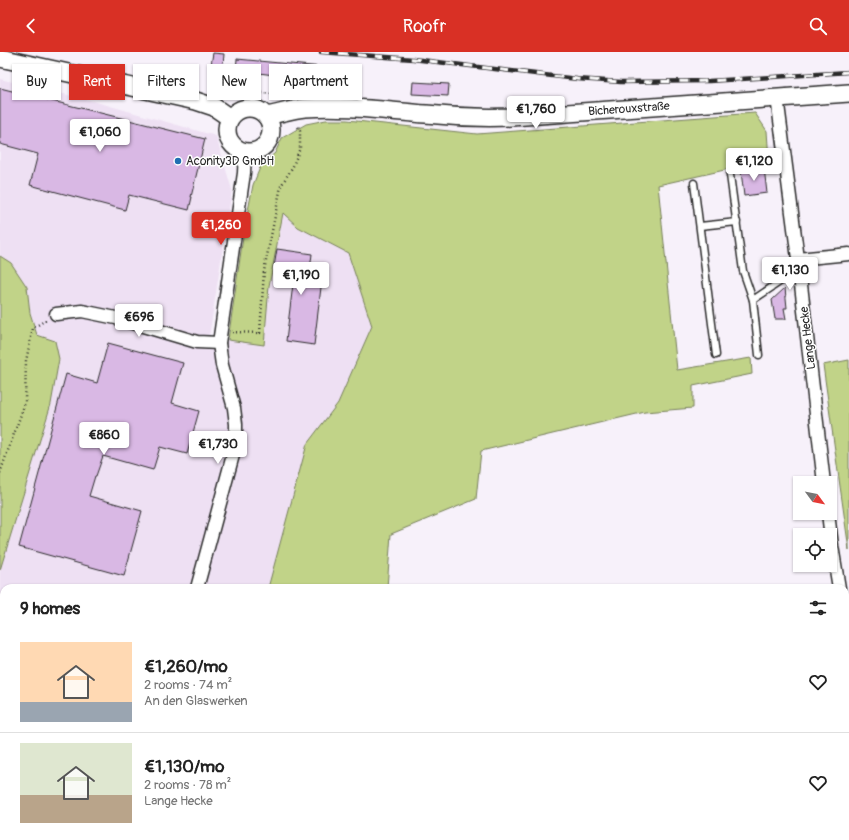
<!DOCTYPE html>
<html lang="en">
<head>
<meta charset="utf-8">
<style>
	body { margin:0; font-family:Pangolin,sans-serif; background:#f6f6f6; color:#222; height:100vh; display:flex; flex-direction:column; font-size:15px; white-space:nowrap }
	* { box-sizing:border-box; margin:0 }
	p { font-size:13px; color:#767676 }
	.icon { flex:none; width:22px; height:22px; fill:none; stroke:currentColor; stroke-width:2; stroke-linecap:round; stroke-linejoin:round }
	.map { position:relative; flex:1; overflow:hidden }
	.details { position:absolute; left:0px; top:532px; width:849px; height:256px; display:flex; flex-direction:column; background:#fff; border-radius:12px 12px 0 0; box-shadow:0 1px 3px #0004 }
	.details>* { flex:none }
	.guide { position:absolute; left:12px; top:12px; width:400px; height:36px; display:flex; gap:8px }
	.needle { width:26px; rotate:122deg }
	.fabs { position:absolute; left:793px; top:424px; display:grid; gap:8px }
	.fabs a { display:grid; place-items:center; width:44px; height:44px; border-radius:0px; background:#fff; box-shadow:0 1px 3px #0004; font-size:20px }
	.price { position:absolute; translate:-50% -34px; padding:0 9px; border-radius:4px; background:#fff; color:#222; font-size:13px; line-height:26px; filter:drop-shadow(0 1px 2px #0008) }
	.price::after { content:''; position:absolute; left:50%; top:24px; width:12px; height:9px; margin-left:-6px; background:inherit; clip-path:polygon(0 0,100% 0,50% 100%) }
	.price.on { background:#d93025; color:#fff }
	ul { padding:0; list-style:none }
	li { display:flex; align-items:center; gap:12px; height:100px; padding:0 20px }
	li+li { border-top:1px solid #e0e0e0 }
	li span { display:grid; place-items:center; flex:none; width:112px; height:80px; border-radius:0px; color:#555 }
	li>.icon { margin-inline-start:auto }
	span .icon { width:48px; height:48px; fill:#fffc; stroke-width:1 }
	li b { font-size:17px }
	h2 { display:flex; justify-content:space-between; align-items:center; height:48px; padding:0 20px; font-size:17px }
	.chip { padding:0 14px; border-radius:0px; background:#fff; box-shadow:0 1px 3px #0004; font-size:14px; line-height:36px }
	.chip.on { background:#d93025; color:#fff }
	header { display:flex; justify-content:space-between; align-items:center; height:52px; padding:0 20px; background:#d93025; color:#fff; font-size:18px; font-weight:600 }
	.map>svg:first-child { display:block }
	.built { fill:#eee0f3 }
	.green { fill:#c1d388; stroke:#767f5a }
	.building { fill:#d9b8e4; stroke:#2b2b2b }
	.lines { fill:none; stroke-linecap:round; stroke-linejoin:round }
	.lane-casing { stroke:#2b2b2b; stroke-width:9 }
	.street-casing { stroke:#2b2b2b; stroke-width:15 }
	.secondary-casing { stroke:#2b2b2b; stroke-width:20 }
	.path { stroke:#2b2b2b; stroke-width:2.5; stroke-dasharray:1 3; stroke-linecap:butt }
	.lane { stroke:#fff; stroke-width:6 }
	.street { stroke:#fff; stroke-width:12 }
	.secondary { stroke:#fff; stroke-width:17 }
	.rail-casing { stroke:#2b2b2b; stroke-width:4.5 }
	.rail { stroke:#fff; stroke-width:3; stroke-dasharray:9; stroke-linecap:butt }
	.poi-dot { fill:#1f6fb2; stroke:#fff; stroke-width:1.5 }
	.labels { text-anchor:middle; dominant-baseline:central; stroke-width:3; stroke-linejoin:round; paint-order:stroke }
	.street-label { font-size:12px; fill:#2b2b2b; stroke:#fff }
	.poi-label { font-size:12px; fill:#2b2b2b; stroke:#fff; text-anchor:start }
</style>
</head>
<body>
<header><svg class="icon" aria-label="back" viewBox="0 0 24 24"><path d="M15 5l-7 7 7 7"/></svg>Roofr<svg class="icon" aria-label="search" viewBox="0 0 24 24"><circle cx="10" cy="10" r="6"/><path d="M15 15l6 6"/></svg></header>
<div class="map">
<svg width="849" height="788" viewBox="0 0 849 788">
	<rect width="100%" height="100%" fill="#f7f1fa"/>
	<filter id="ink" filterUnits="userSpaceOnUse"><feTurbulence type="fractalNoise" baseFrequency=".025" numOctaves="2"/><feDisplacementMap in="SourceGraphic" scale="8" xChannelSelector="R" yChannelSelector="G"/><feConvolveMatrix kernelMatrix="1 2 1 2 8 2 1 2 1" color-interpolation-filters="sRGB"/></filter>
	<g filter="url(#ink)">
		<!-- built -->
		<polygon class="built" points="0,27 89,48 216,84 232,138 209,285 264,292 269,234 283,160 298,175 348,201 372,274 338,351 307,392 268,536 4,536 4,784 115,784 114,788 0,788 0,518 51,352 55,289 37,283 30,261 27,235 11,211 0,204"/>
		<!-- green -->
		<g class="green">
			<polygon points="755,61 767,79 769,108 658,133 677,318 751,306 752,322 693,334 693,356 645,360 481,399 476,447 391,482 387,536 268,536 307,392 338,351 372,274 348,201 298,175 283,161 269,234 264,293 228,288 244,179 253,133 261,113 275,101 282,86 306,72 326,68 347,68 477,82"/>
			<polygon points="0,204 11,211 27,235 30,261 37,283 55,289 59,307 51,352 0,518"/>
			<polygon points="849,308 849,498 823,313"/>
		</g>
		<!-- building -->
		<g class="building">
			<polygon points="213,1 224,2 223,14 211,13"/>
			<polygon points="237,7 354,18 352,43 296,38 297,26 236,18"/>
			<polygon points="413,30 449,32 448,44 412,42"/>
			<polygon points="0,36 205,87 191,145 192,145 189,158 129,143 125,158 30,133 38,102 0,92"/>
			<polygon points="764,116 767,141 744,144 741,119"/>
			<polygon points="277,197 312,202 309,226 322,227 314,293 286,289 294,224 286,223 287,217 274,215"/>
			<polygon points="785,236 787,256 784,256 786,267 775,267 772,248"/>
			<polygon points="108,291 183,311 172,351 199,359 187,402 160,395 153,418 103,404 96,424 95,424 89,444 142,459 124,524 19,495 66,322 97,331"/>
		</g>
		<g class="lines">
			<!-- lane casing -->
			<g class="lane-casing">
				<g id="lane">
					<polyline points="730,123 743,219 753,248 759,303"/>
					<polyline points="694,131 716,303"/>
					<polyline points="700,174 737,170"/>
					<polyline points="753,248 781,229 797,208"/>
				</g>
			</g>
			<!-- street casing -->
			<g class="street-casing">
				<g id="street">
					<polyline points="777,45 798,207 824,431"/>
					<polyline points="798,207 849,202"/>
					<polyline points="56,262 82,259 116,266 197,290 219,291"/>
					<polyline points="828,461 832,494 839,536"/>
					<polyline points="197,536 236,392 236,372 234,356 222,313 219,291 244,121 245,100"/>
					<polyline points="845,566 849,588"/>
					<polyline points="0,780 4,778"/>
					<polyline points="49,784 55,784"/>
				</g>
			</g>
			<!-- secondary casing -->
			<g class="secondary-casing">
				<g id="secondary">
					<polyline points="0,6 196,49 214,55 230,66"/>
					<circle cx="249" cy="78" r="22"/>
					<path d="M266,64C279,62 292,57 305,56C345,53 386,59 426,62C454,65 483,66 511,65L849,41"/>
				</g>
			</g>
			<!-- path -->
			<g class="path">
				<polyline points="210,36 283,43 284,44"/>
				<polyline points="232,280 260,281 264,219 281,134 293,114 300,96 300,79 297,72"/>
				<polyline points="0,421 25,351 26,309 33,276 46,268"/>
			</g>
			<!-- lane -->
			<use href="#lane" class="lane"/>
			<!-- street -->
			<use href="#street" class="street"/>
			<!-- secondary -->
			<use href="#secondary" class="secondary"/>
			<!-- rail casing -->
			<g class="rail-casing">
				<polyline id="rail" points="321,0 413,7 577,27 621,30 709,29 849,20"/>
			</g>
			<!-- rail -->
			<use href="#rail" class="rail"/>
		</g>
	</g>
	<!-- markers -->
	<circle class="poi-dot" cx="178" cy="109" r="4"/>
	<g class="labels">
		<!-- street labels -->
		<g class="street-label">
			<text transform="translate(629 57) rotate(-4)">Bicherouxstraße</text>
			<text transform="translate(808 286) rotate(-97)">Lange Hecke</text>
		</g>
		<!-- poi labels -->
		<g class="poi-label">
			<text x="186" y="109">Aconity3D GmbH</text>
		</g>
	</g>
</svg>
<div class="fabs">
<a><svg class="needle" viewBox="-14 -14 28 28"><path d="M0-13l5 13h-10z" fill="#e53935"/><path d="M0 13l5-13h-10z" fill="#767676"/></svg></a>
<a><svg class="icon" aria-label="locate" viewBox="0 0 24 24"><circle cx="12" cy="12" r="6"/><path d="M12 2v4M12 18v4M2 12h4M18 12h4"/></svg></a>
</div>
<b class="price" style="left:536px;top:78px">€1,760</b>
<b class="price" style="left:100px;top:101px">€1,060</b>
<b class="price" style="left:754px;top:130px">€1,120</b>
<b class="price on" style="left:221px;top:194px">€1,260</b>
<b class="price" style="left:790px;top:239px">€1,130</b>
<b class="price" style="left:301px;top:244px">€1,190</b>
<b class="price" style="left:139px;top:286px">€696</b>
<b class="price" style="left:104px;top:404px">€860</b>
<b class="price" style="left:218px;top:413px">€1,730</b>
<div class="guide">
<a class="chip">Buy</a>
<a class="chip on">Rent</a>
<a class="chip">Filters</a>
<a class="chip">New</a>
<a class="chip">Apartment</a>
</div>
<section class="details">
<h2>9 homes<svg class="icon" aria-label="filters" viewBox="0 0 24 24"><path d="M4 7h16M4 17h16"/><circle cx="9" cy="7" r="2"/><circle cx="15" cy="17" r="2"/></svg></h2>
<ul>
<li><span style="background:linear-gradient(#ffd9b3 75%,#9aa5b1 0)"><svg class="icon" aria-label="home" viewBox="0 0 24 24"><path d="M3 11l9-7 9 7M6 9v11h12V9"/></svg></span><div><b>€1,260/mo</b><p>2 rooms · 74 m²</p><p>An den Glaswerken</p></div><svg class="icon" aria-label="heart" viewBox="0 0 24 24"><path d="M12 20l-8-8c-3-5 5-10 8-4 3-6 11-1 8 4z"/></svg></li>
<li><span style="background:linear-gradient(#dfe7d0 65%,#b9a48a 0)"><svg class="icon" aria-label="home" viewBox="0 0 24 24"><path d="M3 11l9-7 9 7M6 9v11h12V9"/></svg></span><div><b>€1,130/mo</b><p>2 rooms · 78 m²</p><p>Lange Hecke</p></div><svg class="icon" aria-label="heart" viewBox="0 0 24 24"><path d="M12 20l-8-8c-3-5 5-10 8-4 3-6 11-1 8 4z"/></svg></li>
</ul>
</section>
</div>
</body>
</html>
